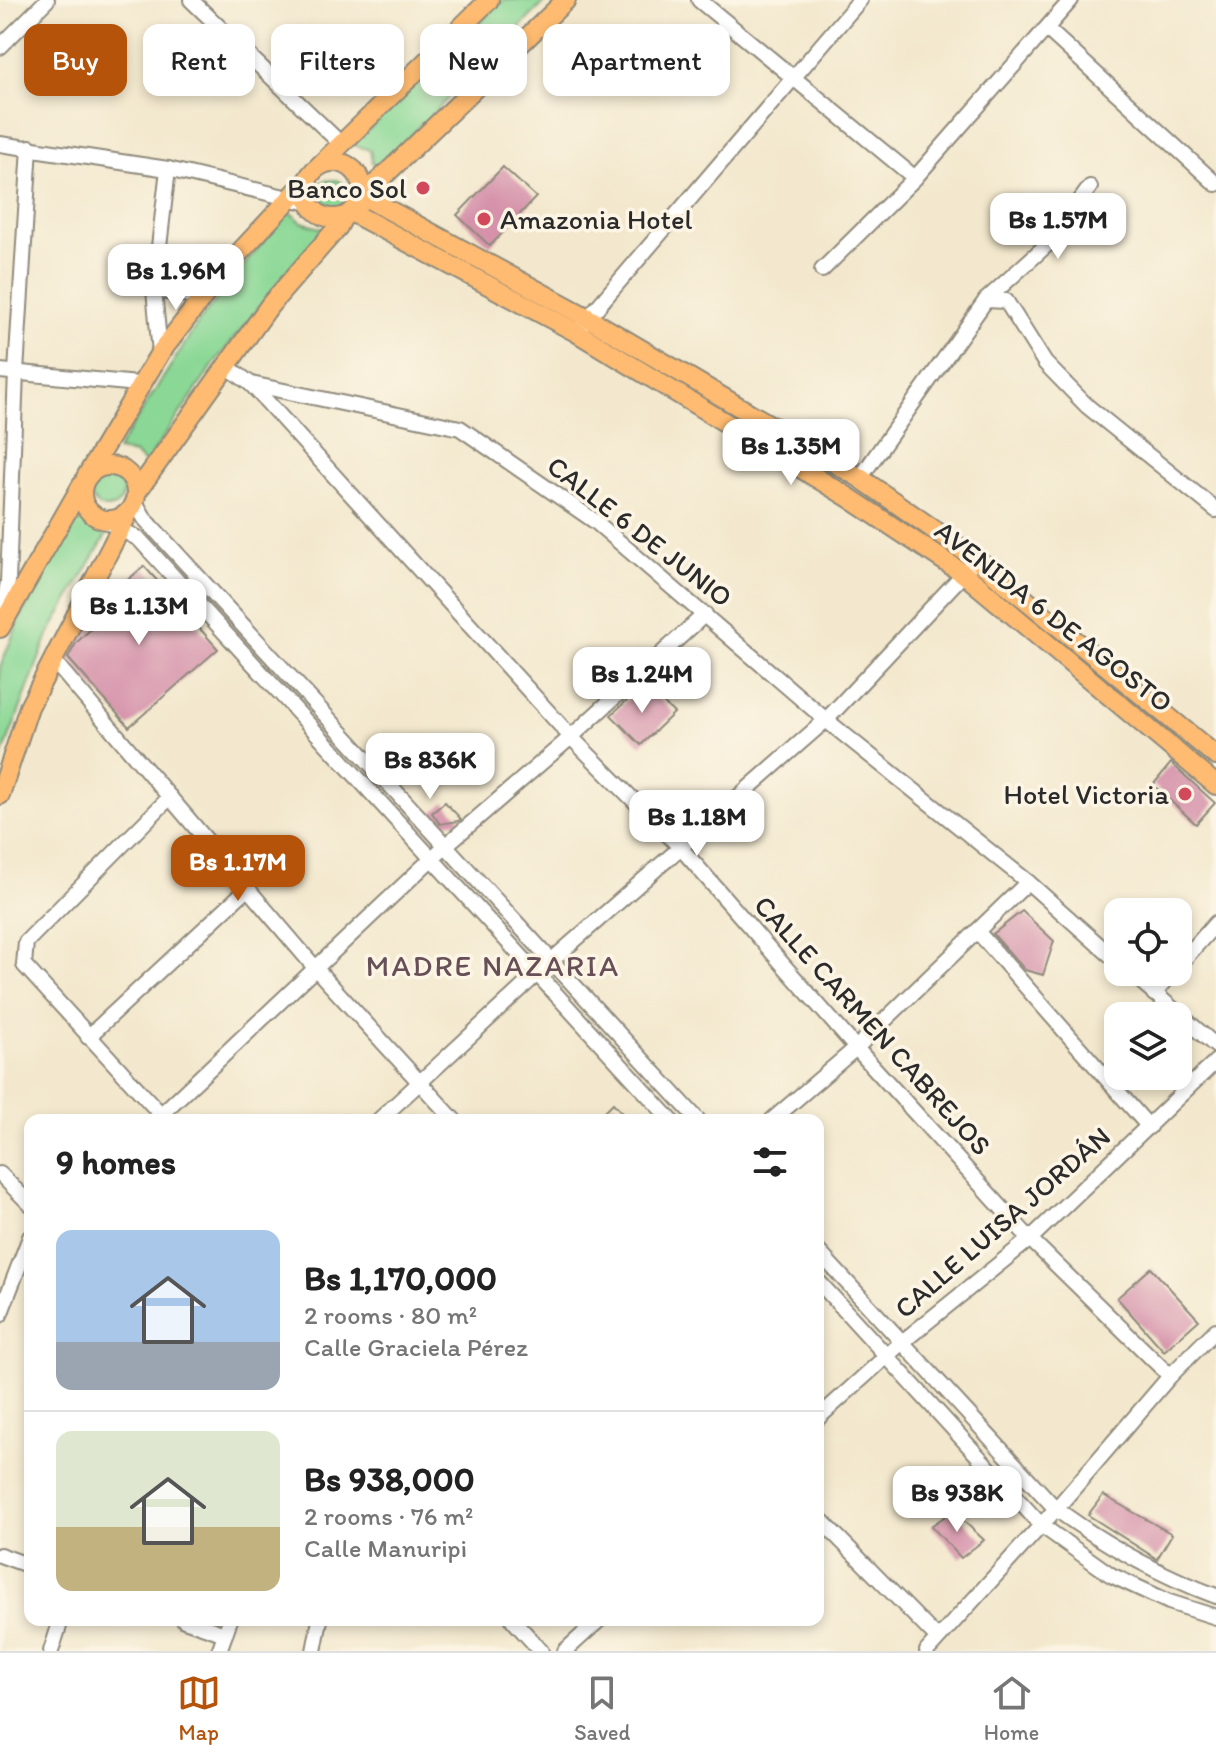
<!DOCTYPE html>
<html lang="en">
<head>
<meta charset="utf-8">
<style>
	body { margin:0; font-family:Itim,sans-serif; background:#f6f6f6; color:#222; height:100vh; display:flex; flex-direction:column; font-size:30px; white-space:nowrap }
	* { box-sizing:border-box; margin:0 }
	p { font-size:26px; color:#767676 }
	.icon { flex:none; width:44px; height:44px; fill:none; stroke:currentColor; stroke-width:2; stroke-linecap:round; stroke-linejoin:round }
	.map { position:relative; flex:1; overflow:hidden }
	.sheet { position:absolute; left:24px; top:1114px; width:800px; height:512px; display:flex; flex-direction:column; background:#fff; border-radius:16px; box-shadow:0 4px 12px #0003 }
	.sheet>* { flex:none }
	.guide { position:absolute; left:24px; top:24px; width:800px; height:72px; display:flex; gap:16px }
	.controls { position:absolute; left:1104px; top:898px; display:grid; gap:16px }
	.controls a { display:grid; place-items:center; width:88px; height:88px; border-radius:16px; background:#fff; box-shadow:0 4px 12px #0003; font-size:40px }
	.price { position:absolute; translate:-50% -68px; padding:0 18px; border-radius:16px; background:#fff; color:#222; font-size:26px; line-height:52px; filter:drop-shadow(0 2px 4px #0008) }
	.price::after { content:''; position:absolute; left:50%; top:48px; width:24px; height:18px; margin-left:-12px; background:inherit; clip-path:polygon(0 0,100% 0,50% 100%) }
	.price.on { background:#b45309; color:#fff }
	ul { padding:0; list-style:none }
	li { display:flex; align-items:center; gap:24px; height:200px; padding:0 32px }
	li+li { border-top:2px solid #e0e0e0 }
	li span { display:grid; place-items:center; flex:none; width:224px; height:160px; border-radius:16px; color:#555 }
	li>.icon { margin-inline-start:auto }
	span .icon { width:96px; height:96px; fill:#fffc; stroke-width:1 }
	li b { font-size:34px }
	h2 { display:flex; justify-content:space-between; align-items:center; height:96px; padding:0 32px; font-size:34px }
	.tag { padding:0 28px; border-radius:16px; background:#fff; box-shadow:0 4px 12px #0003; font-size:28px; line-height:72px }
	.tag.on { background:#b45309; color:#fff }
	.menu { display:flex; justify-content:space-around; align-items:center; height:112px; border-top:2px solid #e0e0e0; background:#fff; font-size:22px; color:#767676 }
	.menu a { display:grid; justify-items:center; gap:4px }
	.menu .on { color:#b45309 }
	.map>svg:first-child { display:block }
	.green { fill:#8bd896; stroke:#5b8260; stroke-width:2 }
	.building { fill:#d592aa }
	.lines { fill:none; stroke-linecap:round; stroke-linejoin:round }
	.minor-casing { stroke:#8f8a7c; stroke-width:18 }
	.major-casing { stroke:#8f8a7c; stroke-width:22 }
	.minor { stroke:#fff; stroke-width:14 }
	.major { stroke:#febb71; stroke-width:18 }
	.poi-dot { fill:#d1495b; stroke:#fcf5e5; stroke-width:3 }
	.labels { text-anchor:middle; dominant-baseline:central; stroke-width:7; stroke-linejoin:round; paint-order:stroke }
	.poi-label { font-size:28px; fill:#2b2b2b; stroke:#fcf5e5; text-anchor:end }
	.street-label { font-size:28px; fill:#2b2b2b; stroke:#fcf5e5 }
	.neighbourhood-label { font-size:30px; letter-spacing:2px; fill:#664f57; stroke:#fcf5e5 }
</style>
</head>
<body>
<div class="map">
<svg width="1216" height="1651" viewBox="0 0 1216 1651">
	<rect width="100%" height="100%" fill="#fcf5e5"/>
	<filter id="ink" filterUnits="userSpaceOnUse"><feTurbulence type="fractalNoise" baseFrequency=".0125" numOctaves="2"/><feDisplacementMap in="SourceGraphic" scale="16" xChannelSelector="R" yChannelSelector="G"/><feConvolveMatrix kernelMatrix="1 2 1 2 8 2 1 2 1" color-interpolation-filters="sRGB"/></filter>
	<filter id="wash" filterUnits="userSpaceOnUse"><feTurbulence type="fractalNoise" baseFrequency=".006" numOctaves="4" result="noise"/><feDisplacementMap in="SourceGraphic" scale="32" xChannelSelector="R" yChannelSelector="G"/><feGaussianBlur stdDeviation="1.8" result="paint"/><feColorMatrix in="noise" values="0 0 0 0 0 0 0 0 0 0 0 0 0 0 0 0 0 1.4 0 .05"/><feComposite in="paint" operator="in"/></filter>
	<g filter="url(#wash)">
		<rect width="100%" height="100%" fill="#f3e8cd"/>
		<!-- green -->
		<g class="green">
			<polygon points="503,0 547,0 378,168 372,162 370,150 353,145"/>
			<path d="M337,180L350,187L355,200C344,212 331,216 318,206L313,191L324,181Z"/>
			<polygon points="288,211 302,222 323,229 219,357 145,464 135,454 117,450 200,320"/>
			<circle cx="107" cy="492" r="16"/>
			<polygon points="76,515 93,530 108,532 48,635 0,762 0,667 20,618"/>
		</g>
		<g id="blocks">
			<!-- building -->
			<g class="building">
				<polygon points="503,167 536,197 490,246 457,215"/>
				<polygon points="144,566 218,649 129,727 68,658 76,643 91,629 87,620 91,612"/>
				<polygon points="644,685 674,713 641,745 611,715"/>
				<polygon points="1171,763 1215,803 1196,824 1153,785"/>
				<polygon points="445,802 461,819 458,821 440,824 432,813"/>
				<polygon points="1022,911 1054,941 1043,975 1025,970 993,934"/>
				<polygon points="613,1103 629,1120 596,1120"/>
				<polygon points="1151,1268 1199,1320 1164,1351 1117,1298"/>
				<polygon points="1103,1495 1172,1534 1157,1559 1088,1515"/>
				<polygon points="953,1511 984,1540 961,1558 931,1526"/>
			</g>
		</g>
	</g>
	<g filter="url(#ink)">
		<use href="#blocks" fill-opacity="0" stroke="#8f8a7c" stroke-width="2"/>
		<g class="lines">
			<!-- minor casing -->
			<g class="minor-casing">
				<g id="minor">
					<polyline points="191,0 339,142"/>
					<polyline points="699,0 915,178"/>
					<polyline points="1047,29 1216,184"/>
					<polyline points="0,47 47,0"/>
					<polyline points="0,144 168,169 309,203"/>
					<polyline points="822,270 915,178 1071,0"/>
					<polyline points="154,290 203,297"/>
					<polyline points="986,300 1051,241 1090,187"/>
					<polyline points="582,325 860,0"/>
					<polyline points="160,353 154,290 168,169"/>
					<polyline points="225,365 251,384 460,428 596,522 826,720 1028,882 1118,962"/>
					<polyline points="0,371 138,384"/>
					<polyline points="251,384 571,737 680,847 856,1048 1030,1239 1170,1376"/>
					<polyline points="860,478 986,300 1006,301 1045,363 1087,406 1216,510"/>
					<polyline points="135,502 145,519 698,1120"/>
					<polyline points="104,520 139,539 671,1120"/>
					<polyline points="1,621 8,582 16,372 30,147"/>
					<polyline points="52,659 317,970 454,1120"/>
					<polyline points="977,931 1149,1127"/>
					<polyline points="1178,966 1216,923"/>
					<polyline points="1130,972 1216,1046"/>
					<polyline points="1154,994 1173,972"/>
					<polyline points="88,1037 249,887"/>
					<polyline points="155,1120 445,846 571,737 705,614"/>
					<polyline points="166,1120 24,965 26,942 170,797"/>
					<polyline points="379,1120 551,961 826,720 968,569"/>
					<polyline points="772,1120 856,1048 1028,882"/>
					<polyline points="0,1174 30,1204"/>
					<path d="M818,1251L1056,1509C1107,1546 1157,1574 1216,1596"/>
					<polyline points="818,1281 1041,1525 1111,1575 1169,1602 1216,1617"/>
					<polyline points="0,1315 30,1237"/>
					<polyline points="818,1418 901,1343 1030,1239 1216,1061"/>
					<polyline points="818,1517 936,1637"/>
					<polyline points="0,1555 30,1566"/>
					<polyline points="184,1620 225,1634"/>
					<polyline points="513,1620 541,1651"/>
					<polyline points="51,1651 61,1620"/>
					<polyline points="219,1651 230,1620"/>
					<polyline points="314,1651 320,1620"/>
					<polyline points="565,1651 599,1620"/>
					<polyline points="927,1651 1056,1509 1170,1376 1216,1330"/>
				</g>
			</g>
			<!-- major casing -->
			<g class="major-casing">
				<g id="major">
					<polyline points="566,0 363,196 588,318 860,478 976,559 1216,756"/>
					<circle cx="334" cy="190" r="28"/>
					<polyline points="319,166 489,0"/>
					<polyline points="351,212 576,332 848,497 964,574 1216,785"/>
					<circle cx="109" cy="493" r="27"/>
					<polyline points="86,477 160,353 226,267 308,179"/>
					<polyline points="136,493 270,305 338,227 343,217"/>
					<polyline points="0,628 82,485"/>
					<polyline points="0,795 29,707 130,510"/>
				</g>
			</g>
			<!-- minor -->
			<use href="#minor" class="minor"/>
			<!-- major -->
			<use href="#major" class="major"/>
		</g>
	</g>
	<!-- markers -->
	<g class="poi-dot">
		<circle cx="423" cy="188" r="8"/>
		<circle cx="484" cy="219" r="8"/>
		<circle cx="1185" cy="794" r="8"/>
	</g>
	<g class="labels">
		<!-- poi labels -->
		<g class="poi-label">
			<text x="407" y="188">Banco Sol</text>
			<text x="500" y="219" text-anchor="start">Amazonia Hotel</text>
			<text x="1169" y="794">Hotel Victoria</text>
		</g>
		<!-- street labels -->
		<g class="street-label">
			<text transform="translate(640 531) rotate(38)">CALLE 6 DE JUNIO</text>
			<text transform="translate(1054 616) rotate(38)">AVENIDA 6 DE AGOSTO</text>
			<text transform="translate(873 1025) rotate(48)">CALLE CARMEN CABREJOS</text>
			<text transform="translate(1002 1222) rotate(-41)">CALLE LUISA JORDÁN</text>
		</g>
		<!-- neighbourhood labels -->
		<g class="neighbourhood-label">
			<text x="493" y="965">MADRE NAZARIA</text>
		</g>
	</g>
</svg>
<div class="controls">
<a><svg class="icon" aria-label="locate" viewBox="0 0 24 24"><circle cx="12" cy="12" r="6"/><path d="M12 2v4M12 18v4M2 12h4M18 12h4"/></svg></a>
<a><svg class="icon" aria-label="layers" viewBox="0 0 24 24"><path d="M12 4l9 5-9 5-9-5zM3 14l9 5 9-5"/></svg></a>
</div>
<b class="price" style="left:1058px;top:261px">Bs 1.57M</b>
<b class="price" style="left:176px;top:312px">Bs 1.96M</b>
<b class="price" style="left:791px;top:487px">Bs 1.35M</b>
<b class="price" style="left:139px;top:647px">Bs 1.13M</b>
<b class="price" style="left:642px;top:715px">Bs 1.24M</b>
<b class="price" style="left:430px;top:801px">Bs 836K</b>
<b class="price" style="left:697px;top:858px">Bs 1.18M</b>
<b class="price on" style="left:238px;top:903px">Bs 1.17M</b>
<b class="price" style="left:957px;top:1534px">Bs 938K</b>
<div class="guide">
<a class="tag on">Buy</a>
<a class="tag">Rent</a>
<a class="tag">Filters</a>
<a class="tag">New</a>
<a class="tag">Apartment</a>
</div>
<section class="sheet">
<h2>9 homes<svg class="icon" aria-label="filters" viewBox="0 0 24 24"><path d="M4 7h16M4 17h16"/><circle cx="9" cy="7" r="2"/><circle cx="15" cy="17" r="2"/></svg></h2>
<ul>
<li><span style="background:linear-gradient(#a9c7e8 70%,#9aa5b1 0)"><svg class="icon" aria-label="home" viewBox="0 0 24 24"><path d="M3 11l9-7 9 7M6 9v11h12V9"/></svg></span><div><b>Bs 1,170,000</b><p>2 rooms · 80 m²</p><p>Calle Graciela Pérez</p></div></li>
<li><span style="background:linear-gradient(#dfe7d0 60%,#c2b280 0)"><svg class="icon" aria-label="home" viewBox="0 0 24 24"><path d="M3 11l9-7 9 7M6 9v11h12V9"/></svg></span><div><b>Bs 938,000</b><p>2 rooms · 76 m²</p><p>Calle Manuripi</p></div></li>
</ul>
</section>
</div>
<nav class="menu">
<a class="on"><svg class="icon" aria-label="map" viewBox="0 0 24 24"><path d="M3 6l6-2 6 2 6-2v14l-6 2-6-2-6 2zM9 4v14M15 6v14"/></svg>Map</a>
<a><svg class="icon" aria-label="saved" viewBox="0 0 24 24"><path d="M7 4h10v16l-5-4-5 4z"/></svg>Saved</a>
<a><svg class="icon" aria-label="home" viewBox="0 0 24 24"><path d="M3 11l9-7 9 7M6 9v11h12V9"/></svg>Home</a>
</nav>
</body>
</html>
